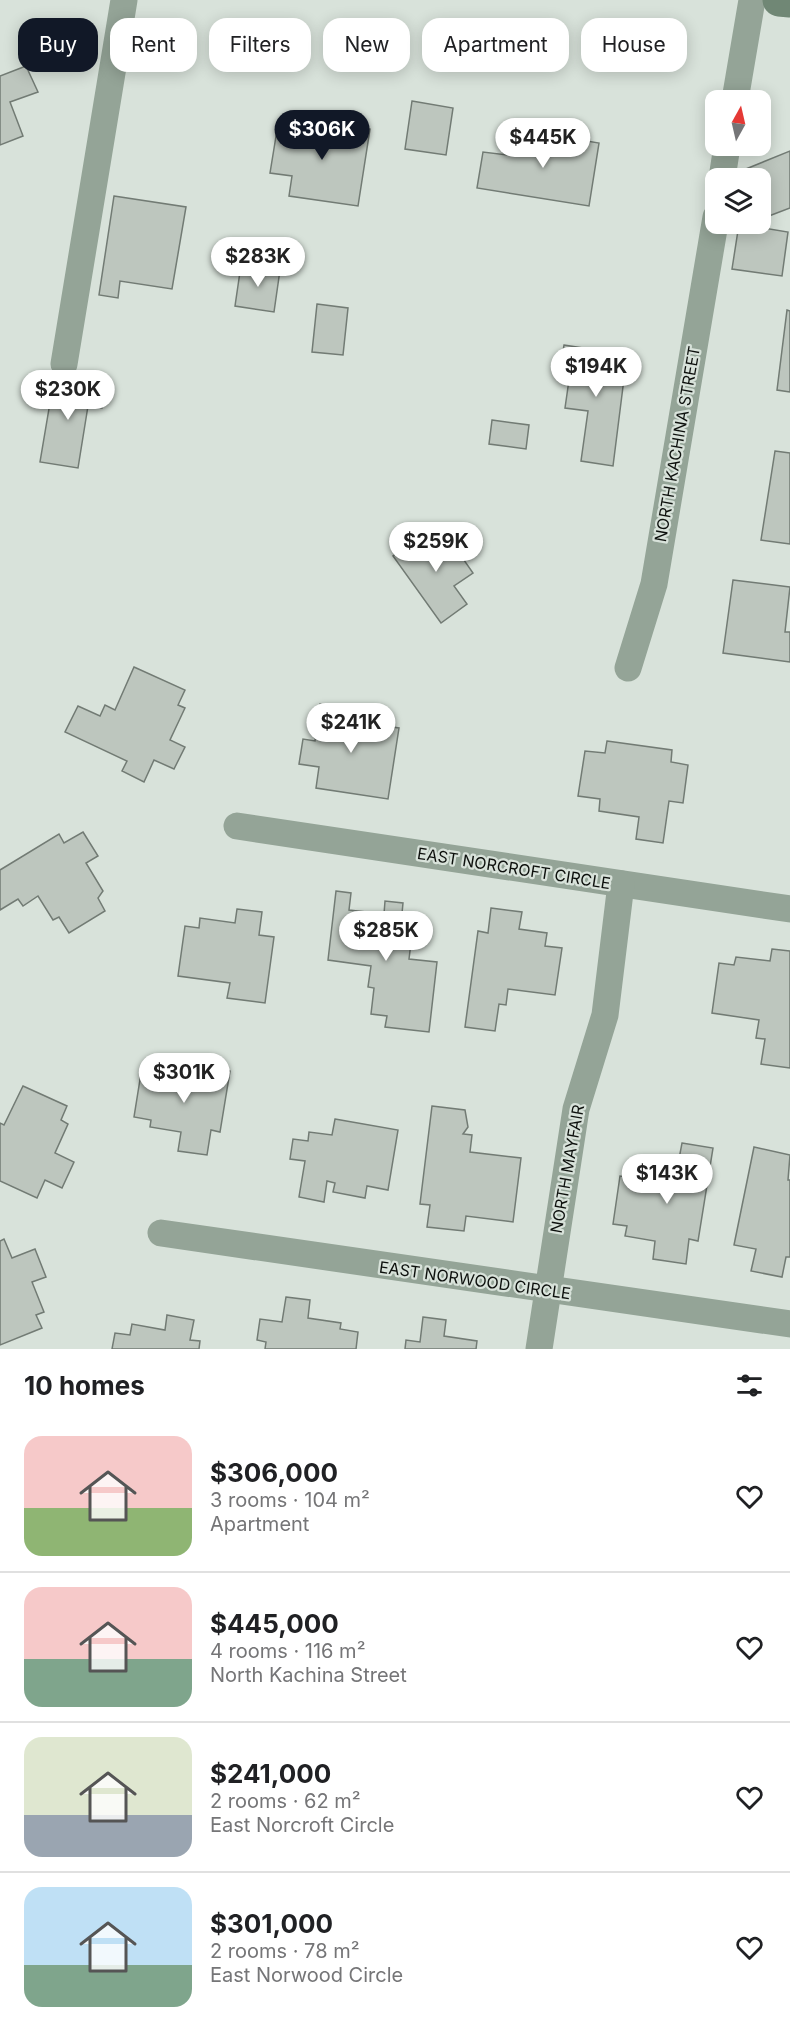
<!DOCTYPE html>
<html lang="en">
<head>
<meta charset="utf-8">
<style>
	body { margin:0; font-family:Inter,sans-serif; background:#f2f2f2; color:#202124; height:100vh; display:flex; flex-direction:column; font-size:22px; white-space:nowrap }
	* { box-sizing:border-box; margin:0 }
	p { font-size:20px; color:#757577 }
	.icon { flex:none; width:33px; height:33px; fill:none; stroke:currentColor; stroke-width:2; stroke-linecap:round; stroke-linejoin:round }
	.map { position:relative; height:1349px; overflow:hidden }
	.drawer { display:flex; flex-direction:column; background:#fff; flex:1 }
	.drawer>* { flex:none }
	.guide { position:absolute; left:18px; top:18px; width:754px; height:54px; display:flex; gap:12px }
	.needle { width:39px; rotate:8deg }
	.fabs { position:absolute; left:705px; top:90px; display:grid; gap:12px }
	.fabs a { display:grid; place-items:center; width:66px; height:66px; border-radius:12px; background:#fff; box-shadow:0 3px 15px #0003; font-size:30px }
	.price { position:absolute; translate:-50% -51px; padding:0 14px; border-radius:21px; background:#fff; color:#222; font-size:20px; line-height:39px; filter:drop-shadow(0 2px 3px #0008) }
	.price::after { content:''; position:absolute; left:50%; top:36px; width:18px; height:14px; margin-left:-9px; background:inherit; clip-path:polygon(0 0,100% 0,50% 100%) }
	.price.on { background:#111827; color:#fff }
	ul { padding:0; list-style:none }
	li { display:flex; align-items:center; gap:18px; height:150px; padding:0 24px }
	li+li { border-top:2px solid #e0e0e0 }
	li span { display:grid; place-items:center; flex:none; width:168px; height:120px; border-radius:18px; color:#555 }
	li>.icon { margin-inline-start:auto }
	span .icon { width:72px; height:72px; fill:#fffc; stroke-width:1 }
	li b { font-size:26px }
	h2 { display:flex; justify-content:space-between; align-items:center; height:72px; padding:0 24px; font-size:26px }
	.chip { padding:0 21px; border-radius:18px; background:#fff; box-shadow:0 3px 15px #0003; font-size:21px; line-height:54px }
	.chip.on { background:#111827; color:#fff }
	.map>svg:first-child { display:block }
	.building { fill:#bdc6be; stroke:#727b74; stroke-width:1.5 }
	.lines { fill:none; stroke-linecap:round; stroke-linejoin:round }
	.street { stroke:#94a497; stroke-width:27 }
	.secondary { stroke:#708775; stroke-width:33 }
	.labels { text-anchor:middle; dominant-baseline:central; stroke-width:4.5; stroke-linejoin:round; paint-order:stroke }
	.street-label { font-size:16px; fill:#0d100d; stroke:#d8e2da }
</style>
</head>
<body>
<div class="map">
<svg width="790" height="1349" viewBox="0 0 790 1349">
	<rect width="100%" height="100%" fill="#d8e2da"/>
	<!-- building -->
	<g class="building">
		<polygon points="26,66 38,92 10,102 23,136 0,145 0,76"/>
		<polygon points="412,101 453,108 446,155 405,149"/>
		<polygon points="321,121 370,129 358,206 289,196 292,176 270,173 278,124 320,130"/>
		<polygon points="522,130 599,143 589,206 477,188 483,152 507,155 508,146 519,147"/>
		<polygon points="790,151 790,208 761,219 760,178 744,178 741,171"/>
		<polygon points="114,196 186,207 172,289 120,281 118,298 99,295"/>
		<polygon points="739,224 788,232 782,276 732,269"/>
		<polygon points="241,265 280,270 274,312 235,306"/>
		<polygon points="317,304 348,308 343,355 312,352"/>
		<polygon points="787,310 790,311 790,392 777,390"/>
		<polygon points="564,345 627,355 613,466 581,461 588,411 565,408 570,373 560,371"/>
		<polygon points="54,379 106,388 102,408 88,406 78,468 40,462"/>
		<polygon points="492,420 529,425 526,449 489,444"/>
		<polygon points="775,451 790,453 790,544 761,540"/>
		<polygon points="432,529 441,542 448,537 473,573 454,586 467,604 441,623 393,556"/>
		<polygon points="733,580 790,587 785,632 790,632 790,662 723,653"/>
		<polygon points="134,667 185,690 178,705 185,708 170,740 185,747 174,769 154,760 144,782 122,771 127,761 65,732 78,706 100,716 105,705 115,710"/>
		<polygon points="320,704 356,709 354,722 399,728 388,799 316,788 319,767 299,764 303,739 315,741"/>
		<polygon points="607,741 672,750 671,762 688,765 683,803 669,801 663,843 636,839 639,817 599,811 600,799 578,796 585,751 605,753"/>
		<polygon points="83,832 98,856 86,863 103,891 98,898 105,911 69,933 59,917 53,920 38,896 23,906 18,899 0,910 0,870 59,834 64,843"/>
		<polygon points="336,891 351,893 349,910 384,914 385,901 403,903 401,924 425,927 423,944 411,943 409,959 437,962 429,1032 385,1027 387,1016 371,1014 374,988 368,987 371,966 328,960"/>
		<polygon points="491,908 522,912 519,929 547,933 545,946 562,948 555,995 508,989 506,1005 499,1004 495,1031 465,1027 478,931 488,933"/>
		<polygon points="237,909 262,912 259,935 274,937 265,1003 227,998 230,983 178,976 185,926 199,928 200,918 235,923"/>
		<polygon points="772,949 790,951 790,1068 761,1064 765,1039 756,1038 759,1020 712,1013 719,963 734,965 736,957 770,961"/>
		<polygon points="197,1065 230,1071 220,1132 211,1130 207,1155 178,1151 181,1132 150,1127 151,1120 134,1117 142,1067 195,1075"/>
		<polygon points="23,1086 67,1106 61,1120 68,1124 55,1153 74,1162 62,1188 45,1180 37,1198 0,1181 0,1123 4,1125"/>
		<polygon points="432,1106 465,1110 468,1127 463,1134 472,1135 470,1152 521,1158 513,1222 466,1216 464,1231 427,1227 430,1205 420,1204"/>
		<polygon points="335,1119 398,1130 388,1190 367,1186 365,1198 333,1192 335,1183 327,1181 324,1202 299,1197 305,1161 290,1159 293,1139 308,1141 309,1132 332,1135"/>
		<polygon points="682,1143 713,1148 698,1241 689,1239 686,1264 653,1259 655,1241 625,1236 627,1226 613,1224 620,1176 667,1183 671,1158 679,1159"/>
		<polygon points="754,1147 790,1155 788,1180 790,1180 790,1257 786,1257 782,1277 751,1271 756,1249 734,1245"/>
		<polygon points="4,1239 12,1258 35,1249 46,1277 32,1282 44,1312 36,1315 42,1328 0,1345 0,1241"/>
		<polygon points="286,1297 310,1300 308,1318 341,1323 340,1329 358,1332 356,1349 265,1349 266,1342 257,1340 260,1319 282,1322"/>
		<polygon points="167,1315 194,1320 190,1340 200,1341 199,1349 112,1349 115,1333 130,1335 132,1324 165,1330"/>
		<polygon points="423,1317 446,1320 444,1336 477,1341 476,1349 405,1349 406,1340 420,1342"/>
	</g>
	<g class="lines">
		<!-- street -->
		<g class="street">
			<polyline points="735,100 752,0"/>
			<polyline points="722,178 727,146"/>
			<polyline points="64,364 124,0"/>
			<polyline points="628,668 654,584 716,217"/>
			<polyline points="237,826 790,909"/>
			<polyline points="161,1233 790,1324"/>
			<polyline points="539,1349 576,1109 605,1015 621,884"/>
		</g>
		<!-- secondary -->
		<polyline class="secondary" points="779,0 790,1"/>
	</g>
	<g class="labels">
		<!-- street labels -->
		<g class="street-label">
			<text transform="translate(677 444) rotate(-80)">NORTH KACHINA STREET</text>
			<text transform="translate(514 868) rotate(9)">EAST NORCROFT CIRCLE</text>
			<text transform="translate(567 1169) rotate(-80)">NORTH MAYFAIR</text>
			<text transform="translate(475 1280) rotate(8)">EAST NORWOOD CIRCLE</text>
		</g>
	</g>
</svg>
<div class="fabs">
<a><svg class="needle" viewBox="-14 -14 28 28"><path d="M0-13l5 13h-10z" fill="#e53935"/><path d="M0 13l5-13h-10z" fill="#757577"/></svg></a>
<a><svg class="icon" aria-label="layers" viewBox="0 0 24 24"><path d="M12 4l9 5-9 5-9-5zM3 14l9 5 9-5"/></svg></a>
</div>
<b class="price on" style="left:322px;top:161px">$306K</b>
<b class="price" style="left:543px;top:169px">$445K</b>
<b class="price" style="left:258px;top:288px">$283K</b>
<b class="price" style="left:596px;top:398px">$194K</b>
<b class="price" style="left:68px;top:421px">$230K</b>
<b class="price" style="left:436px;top:573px">$259K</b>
<b class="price" style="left:351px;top:754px">$241K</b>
<b class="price" style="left:386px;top:962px">$285K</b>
<b class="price" style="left:184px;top:1104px">$301K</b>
<b class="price" style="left:667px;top:1205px">$143K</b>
<div class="guide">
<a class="chip on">Buy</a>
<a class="chip">Rent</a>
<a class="chip">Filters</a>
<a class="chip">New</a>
<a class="chip">Apartment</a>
<a class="chip">House</a>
</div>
</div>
<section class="drawer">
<h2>10 homes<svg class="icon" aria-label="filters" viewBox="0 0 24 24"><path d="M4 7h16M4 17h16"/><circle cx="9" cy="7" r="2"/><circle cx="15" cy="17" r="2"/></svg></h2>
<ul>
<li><span style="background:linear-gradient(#f6c9c9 60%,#8fb573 0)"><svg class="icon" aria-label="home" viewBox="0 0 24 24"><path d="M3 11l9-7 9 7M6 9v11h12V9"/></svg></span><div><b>$306,000</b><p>3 rooms · 104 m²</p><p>Apartment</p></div><svg class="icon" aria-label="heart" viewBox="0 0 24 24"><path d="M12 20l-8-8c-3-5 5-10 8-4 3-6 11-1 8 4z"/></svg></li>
<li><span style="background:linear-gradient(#f6c9c9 60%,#7fa58c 0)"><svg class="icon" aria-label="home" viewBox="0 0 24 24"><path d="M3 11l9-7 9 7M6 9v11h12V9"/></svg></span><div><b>$445,000</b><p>4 rooms · 116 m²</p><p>North Kachina Street</p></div><svg class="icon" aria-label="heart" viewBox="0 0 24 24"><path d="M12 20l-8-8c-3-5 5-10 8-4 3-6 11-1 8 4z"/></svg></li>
<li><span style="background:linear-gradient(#dfe7d0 65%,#9aa5b1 0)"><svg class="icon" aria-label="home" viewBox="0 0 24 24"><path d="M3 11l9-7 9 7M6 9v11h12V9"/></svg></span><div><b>$241,000</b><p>2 rooms · 62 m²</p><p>East Norcroft Circle</p></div><svg class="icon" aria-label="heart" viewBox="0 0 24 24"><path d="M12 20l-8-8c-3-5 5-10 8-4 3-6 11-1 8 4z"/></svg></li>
<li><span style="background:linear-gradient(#bfe0f5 65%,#7fa58c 0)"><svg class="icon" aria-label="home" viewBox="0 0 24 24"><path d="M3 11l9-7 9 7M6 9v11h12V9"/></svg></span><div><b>$301,000</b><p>2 rooms · 78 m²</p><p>East Norwood Circle</p></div><svg class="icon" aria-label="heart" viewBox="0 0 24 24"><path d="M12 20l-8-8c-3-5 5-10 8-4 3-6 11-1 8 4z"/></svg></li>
</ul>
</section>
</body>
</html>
